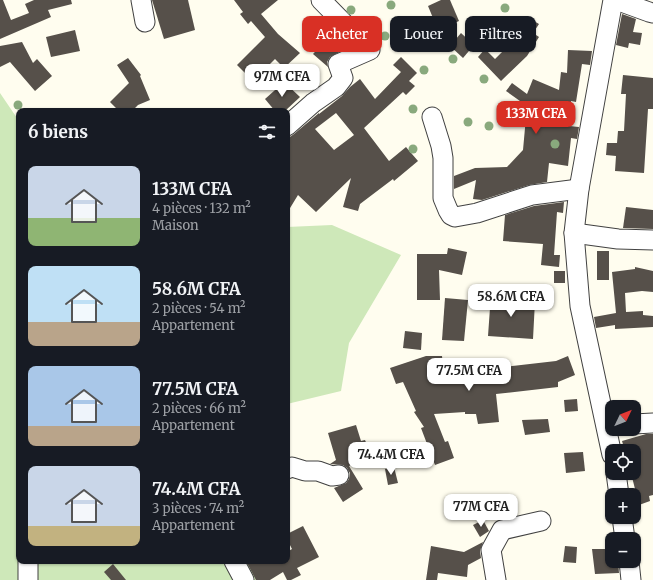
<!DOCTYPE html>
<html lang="fr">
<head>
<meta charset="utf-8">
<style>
	body { margin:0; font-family:Merriweather,serif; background:#20242c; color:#f1f3f6; height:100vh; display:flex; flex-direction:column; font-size:15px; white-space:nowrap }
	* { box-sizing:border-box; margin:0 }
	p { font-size:13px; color:#9ea1a6 }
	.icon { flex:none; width:22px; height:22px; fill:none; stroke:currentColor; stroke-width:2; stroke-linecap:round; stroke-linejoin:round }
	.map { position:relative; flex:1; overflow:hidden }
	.details { position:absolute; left:16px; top:108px; width:274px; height:456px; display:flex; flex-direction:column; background:#171b24; border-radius:8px; box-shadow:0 1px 3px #0004 }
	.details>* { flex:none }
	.banner { position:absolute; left:302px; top:16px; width:291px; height:36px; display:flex; gap:8px }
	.needle { width:26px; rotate:47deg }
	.controls { position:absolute; left:605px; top:400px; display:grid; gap:8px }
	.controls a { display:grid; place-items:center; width:36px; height:36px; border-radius:8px; background:#171b24; box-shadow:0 1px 3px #0004; font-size:20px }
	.price { position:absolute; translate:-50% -34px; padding:0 9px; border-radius:8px; background:#fff; color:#222; font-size:13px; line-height:26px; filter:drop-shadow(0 1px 2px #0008) }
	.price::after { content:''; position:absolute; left:50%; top:24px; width:12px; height:9px; margin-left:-6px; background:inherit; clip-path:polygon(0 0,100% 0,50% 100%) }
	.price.selected { background:#d93025; color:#fff }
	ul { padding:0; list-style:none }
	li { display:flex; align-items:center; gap:12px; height:100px; padding:0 12px }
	li span { display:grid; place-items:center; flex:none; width:112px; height:80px; border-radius:8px; color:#555 }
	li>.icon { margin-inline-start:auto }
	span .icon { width:48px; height:48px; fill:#fffc; stroke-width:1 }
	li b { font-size:17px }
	h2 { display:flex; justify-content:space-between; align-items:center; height:48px; padding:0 12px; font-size:17px }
	.pill { padding:0 14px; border-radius:8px; background:#171b24; box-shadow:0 1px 3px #0004; font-size:14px; line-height:36px }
	.pill.selected { background:#d93025; color:#fff }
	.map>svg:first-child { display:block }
	.green { fill:#cee8b9 }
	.building { fill:#56504a; fill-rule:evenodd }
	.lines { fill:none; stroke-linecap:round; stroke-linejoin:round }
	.minor-casing { stroke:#414141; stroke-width:21 }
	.minor { stroke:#fff; stroke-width:19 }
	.tree { fill:#89a97d }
</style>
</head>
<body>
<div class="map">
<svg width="653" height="580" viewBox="0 0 653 580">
	<rect width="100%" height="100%" fill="#fffdef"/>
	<!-- green -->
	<g class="green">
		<polygon points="0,93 19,121 19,561 262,561 264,580 0,580"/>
		<polygon points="332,225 401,255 349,343 341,391 287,404 287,227"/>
	</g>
	<!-- building -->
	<g class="building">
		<polygon points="0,0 3,0 11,20 29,13 25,4 34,0 71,0 72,4 48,10 51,17 0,39"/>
		<polygon points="152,0 188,0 195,30 164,39"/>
		<polygon points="234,0 278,0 261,14 278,34 300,53 284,68 275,59 253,81 237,65 265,37 251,21 248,24 240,14 243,12"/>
		<polygon points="441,0 450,0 459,21 438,30 428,6"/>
		<polygon points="622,14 636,19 633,32 642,33 640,45 629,43 628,48 616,45"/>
		<polygon points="527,17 539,24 533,33 539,37 527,56 501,81 478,57 485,49 495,59 508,46"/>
		<polygon points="75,30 80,51 51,57 46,37"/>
		<polygon points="461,33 474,45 463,58 450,46"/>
		<polygon points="332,34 346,42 344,45 349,47 330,57 327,62 328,67 313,54"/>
		<polygon points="22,42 33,63 37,59 52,76 35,91 10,62 0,67 0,46"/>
		<polygon points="568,50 592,51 590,65 582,64 576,102 571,101 569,126 579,127 577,139 571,138 568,166 549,163 547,182 529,185 482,200 473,199 476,180 454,189 454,176 475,168 507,167 523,150 527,106 506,91 512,83 527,94 533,79 559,90 561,72 567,73"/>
		<path d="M401,57L417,73L409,81L415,86L406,95L403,92L364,128L389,161L406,147L418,161L394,181L393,179L360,204L358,211L343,207L351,178L316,212L298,195L287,213V139L294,134L319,113V114L342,96L350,87L360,79L375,99L401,72L393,65ZM336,113L354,135L334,150L315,129Z"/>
		<polygon points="128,58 141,75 140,76 150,100 138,105 132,111 119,111 110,102 129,83 117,65"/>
		<polygon points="623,75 653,78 653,109 648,109 644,173 615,171 616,156 606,155 607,143 617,143 618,131 624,131 626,94 621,94"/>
		<polygon points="284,82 300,97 285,111 275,111 265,99"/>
		<polygon points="564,202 563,213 557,212 554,255 560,255 559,267 541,265 543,244 503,241 505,215 534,206"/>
		<polygon points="626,207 653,210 653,229 623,228"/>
		<polygon points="448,248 467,252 462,275 439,270 440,300 417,300 417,254 447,254"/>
		<rect x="597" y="251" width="12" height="29"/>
		<polygon points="635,267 653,271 653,292 642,291 625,293 626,312 643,311 643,315 653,316 653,327 615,329 615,325 596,328 594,317 616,313 612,272 635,269"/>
		<rect x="554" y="271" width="11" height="12"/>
		<polygon points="491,294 507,296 507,299 535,301 533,339 488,336"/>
		<polygon points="445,298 468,300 464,341 442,340"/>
		<polygon points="405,331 422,333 421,350 403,348"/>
		<polygon points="426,356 442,356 444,375 481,372 479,363 493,360 495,368 556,361 568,356 575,375 558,382 558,387 496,394 499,422 478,424 476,414 465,414 465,412 434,414 445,442 448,441 454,458 435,465 421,428 424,427 414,412 416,411 403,382 396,384 390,368"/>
		<polygon points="577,399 578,411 565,412 564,400"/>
		<polygon points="548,419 550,432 525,435 522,420"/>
		<polygon points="356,425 361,441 365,440 372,457 349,466 363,489 343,502 334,488 346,483 349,479 350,473 347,468 343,465 330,464 336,460 328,433"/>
		<polygon points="646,434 653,434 653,495 649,496 650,501 639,505 631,473 634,473 634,451 625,451 622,441"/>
		<polygon points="583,452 585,471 566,473 564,453"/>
		<polygon points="394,467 398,483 388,485 385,469"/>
		<polygon points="483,520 489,531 480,537 473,525"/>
		<polygon points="303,526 319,557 297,568 301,575 291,580 287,580 283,572 270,580 256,580 246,561 287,561 287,552 292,549 287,539 287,534"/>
		<polygon points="483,542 480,551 481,558 468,565 467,577 438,573 437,580 426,580 431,546 464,552"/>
		<polygon points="565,546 577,547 576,563 563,562"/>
		<polygon points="592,549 612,549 612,561 618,561 619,573 595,574"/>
		<polygon points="113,564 126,580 111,580 104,572"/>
	</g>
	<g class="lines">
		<!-- minor casing -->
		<g class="minor-casing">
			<g id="minor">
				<polyline points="141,0 145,22"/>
				<polyline points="616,0 649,12 653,13"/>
				<polyline points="432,117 441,146 443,158 443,198 448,210 451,215 455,217 477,213 532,195 579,189"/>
				<polyline points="287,126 313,103 336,87 343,78 338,64 370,50 321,0"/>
				<polyline points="574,233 618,239 653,240"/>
				<polyline points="634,424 653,423"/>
				<polyline points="612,455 580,306 574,233 579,189 613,0"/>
				<polyline points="287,469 292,467 305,471 318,471 332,476 339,475"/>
				<polyline points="616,473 619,495"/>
				<polyline points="622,517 625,539"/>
				<polyline points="28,561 28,580"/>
				<polyline points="234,561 244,580"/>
				<polyline points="629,561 631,580"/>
				<polyline points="496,580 491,550 502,530 541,521"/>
			</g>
		</g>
		<!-- minor -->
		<use href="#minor" class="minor"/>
	</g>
	<!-- trees -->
	<g class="tree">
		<circle cx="391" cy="5" r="4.5"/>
		<circle cx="505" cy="8" r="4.5"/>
		<circle cx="351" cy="10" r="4.5"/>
		<circle cx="426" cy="22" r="4.5"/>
		<circle cx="385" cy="36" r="4.5"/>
		<circle cx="453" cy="59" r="4.5"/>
		<circle cx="424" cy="70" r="4.5"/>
		<circle cx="484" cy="79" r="4.5"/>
		<circle cx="18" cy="105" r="4.5"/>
		<circle cx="413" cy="109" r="4.5"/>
		<circle cx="468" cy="122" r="4.5"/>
		<circle cx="489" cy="126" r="4.5"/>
		<circle cx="555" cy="144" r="4.5"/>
		<circle cx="413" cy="149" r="4.5"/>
	</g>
</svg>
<div class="controls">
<a><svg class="needle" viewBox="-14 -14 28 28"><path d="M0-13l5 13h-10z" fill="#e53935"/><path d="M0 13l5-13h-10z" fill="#9ea1a6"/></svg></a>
<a><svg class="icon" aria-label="locate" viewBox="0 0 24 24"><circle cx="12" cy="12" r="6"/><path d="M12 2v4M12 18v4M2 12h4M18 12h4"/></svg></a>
<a>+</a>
<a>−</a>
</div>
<b class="price" style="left:282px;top:98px">97M CFA</b>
<b class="price selected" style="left:536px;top:135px">133M CFA</b>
<b class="price" style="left:511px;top:318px">58.6M CFA</b>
<b class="price" style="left:469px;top:392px">77.5M CFA</b>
<b class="price" style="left:391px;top:476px">74.4M CFA</b>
<b class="price" style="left:481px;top:528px">77M CFA</b>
<div class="banner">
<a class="pill selected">Acheter</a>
<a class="pill">Louer</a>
<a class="pill">Filtres</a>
</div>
<section class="details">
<h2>6 biens<svg class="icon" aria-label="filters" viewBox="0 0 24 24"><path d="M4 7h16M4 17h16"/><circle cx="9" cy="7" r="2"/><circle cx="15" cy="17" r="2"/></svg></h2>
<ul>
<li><span style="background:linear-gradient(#c9d6e8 65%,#8fb573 0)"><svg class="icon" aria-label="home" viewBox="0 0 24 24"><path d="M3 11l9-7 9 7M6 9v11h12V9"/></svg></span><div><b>133M CFA</b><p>4 pièces · 132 m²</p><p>Maison</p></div></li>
<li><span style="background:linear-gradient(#bfe0f5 70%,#b9a48a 0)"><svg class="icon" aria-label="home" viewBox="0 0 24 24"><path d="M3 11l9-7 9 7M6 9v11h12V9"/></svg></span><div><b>58.6M CFA</b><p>2 pièces · 54 m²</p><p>Appartement</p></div></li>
<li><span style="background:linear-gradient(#a9c7e8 75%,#b9a48a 0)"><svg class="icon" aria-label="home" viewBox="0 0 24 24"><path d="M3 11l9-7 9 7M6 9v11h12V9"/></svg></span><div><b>77.5M CFA</b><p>2 pièces · 66 m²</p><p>Appartement</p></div></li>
<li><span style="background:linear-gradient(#c9d6e8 75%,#c2b280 0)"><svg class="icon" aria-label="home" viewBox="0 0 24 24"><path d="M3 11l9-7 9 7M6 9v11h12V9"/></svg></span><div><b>74.4M CFA</b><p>3 pièces · 74 m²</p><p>Appartement</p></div></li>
</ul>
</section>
</div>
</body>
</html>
